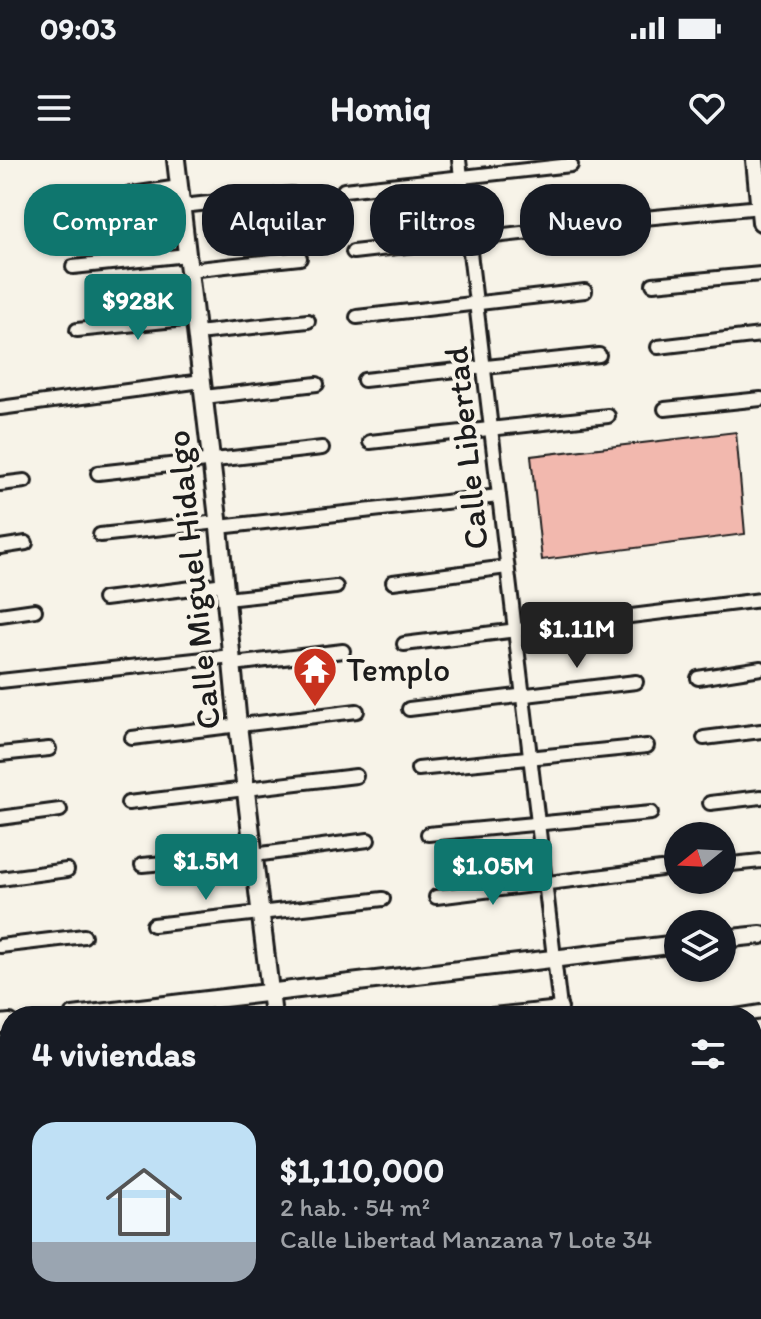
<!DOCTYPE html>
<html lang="es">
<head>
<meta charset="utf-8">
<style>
	body { margin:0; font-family:Itim,sans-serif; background:#20242c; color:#f1f3f6; height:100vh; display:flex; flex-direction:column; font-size:30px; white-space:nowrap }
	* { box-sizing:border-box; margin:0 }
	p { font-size:26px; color:#9ea1a6 }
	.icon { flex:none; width:44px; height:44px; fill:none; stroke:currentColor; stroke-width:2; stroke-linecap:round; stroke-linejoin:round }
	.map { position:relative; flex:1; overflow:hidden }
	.panel { position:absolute; left:0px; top:846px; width:762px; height:314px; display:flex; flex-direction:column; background:#171b24; border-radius:32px 32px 0 0; box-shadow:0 2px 6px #0004 }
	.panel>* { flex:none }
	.guide { position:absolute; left:24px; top:24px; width:714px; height:72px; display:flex; gap:16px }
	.needle { width:52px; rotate:252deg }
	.fabs { position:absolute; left:664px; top:662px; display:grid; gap:16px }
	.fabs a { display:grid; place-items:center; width:72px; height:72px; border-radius:50%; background:#171b24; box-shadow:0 2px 6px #0004; font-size:40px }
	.price { position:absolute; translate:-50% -68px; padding:0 18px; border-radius:8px; background:#0f766e; color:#fff; font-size:26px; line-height:52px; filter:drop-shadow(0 2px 4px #0008) }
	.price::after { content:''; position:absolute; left:50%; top:48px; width:24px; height:18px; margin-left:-12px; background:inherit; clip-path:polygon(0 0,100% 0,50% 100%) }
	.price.selected { background:#222; color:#fff }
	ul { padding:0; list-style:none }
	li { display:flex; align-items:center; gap:24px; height:200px; padding:0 32px }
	li span { display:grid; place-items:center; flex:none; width:224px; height:160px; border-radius:24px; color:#555 }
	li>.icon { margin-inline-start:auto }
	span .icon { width:96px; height:96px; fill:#fffc; stroke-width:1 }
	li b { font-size:34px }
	h2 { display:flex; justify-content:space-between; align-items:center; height:96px; padding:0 32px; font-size:34px }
	.tag { padding:0 28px; border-radius:32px; background:#171b24; box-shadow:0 2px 6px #0004; font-size:28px; line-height:72px }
	.tag.selected { background:#0f766e; color:#fff }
	.status { display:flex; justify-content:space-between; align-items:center; height:56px; padding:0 40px; background:#171b24; direction:ltr }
	.status svg { height:22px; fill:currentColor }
	header { display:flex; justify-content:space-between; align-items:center; height:104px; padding:0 32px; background:#171b24; font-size:36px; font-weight:700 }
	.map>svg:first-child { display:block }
	.green { fill:#a6dda1; stroke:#617c5e; stroke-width:2 }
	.building { fill:#f2b8ae; stroke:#1c1c1c; stroke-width:2 }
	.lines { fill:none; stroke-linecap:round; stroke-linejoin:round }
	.street-casing { stroke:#1c1c1c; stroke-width:18 }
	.secondary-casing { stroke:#1c1c1c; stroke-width:22 }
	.street { stroke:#f7f3e8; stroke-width:12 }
	.secondary { stroke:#f7f3e8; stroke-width:16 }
	.labels { text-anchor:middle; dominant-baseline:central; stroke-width:8; stroke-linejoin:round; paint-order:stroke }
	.street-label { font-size:34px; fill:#1c1c1c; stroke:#f7f3e8 }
	.poi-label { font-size:34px; fill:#1c1c1c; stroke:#f7f3e8; text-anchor:start }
</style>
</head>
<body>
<div class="status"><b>09:03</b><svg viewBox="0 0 49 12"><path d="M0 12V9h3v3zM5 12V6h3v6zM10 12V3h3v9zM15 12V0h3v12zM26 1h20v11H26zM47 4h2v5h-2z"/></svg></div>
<header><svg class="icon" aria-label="menu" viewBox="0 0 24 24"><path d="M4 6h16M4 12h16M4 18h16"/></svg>Homiq<svg class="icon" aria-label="heart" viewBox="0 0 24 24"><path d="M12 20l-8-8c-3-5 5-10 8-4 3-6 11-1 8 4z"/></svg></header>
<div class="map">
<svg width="761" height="1159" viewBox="0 0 761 1159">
	<rect width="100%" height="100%" fill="#f7f3e8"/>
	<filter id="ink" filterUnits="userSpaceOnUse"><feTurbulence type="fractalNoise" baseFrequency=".0125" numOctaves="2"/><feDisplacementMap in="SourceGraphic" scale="16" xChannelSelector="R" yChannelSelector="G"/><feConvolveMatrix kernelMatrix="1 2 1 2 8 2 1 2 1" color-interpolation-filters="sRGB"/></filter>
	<g filter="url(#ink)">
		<!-- green -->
		<polygon class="green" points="10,876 10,1044 0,1048 0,877"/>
		<!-- building -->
		<polygon class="building" points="736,272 745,374 542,400 531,296"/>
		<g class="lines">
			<!-- street casing -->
			<g class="street-casing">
				<g id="street">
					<polyline points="459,0 561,856"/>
					<polyline points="344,30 571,5"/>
					<polyline points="65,44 179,27"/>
					<polyline points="182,46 292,34"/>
					<polyline points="644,58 761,47"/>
					<polyline points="353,92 583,66"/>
					<polyline points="73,107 187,95"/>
					<polyline points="189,110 300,98"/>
					<polyline points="653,124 761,114"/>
					<polyline points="357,157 585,131"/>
					<polyline points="77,170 195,158"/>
					<polyline points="197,173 308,161"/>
					<polyline points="658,187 761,175"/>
					<polyline points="364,220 599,195"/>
					<polyline points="204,237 317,224"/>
					<polyline points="0,248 202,221"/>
					<polyline points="665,249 761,239"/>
					<polyline points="370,282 608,256"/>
					<polyline points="98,313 322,288"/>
					<polyline points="0,324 25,321"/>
					<polyline points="219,367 499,336"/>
					<polyline points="100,375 218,362"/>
					<polyline points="0,387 26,383"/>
					<polyline points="393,422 507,407"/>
					<polyline points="104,439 225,424"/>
					<polyline points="226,439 336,427"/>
					<polyline points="0,455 35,450"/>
					<polyline points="404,484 761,440"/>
					<polyline points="233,504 343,491"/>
					<polyline points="698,518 761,508"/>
					<polyline points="0,521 232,496"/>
					<polyline points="409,549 636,522"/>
					<polyline points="132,578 357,551"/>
					<polyline points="704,578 761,571"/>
					<polyline points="0,594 49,589"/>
					<polyline points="418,609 647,586"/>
					<polyline points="128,643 356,616"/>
					<polyline points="710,643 761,637"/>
					<polyline points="0,658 60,650"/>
					<polyline points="428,674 651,653"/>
					<polyline points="142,705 254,695 368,680"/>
					<polyline points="722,705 761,701"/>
					<polyline points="0,719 67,710"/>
					<polyline points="436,737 661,709"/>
					<polyline points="153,765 383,739"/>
					<polyline points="0,786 84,776"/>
					<polyline points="483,856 561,848"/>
					<polyline points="736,856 761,852"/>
					<polyline points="752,1011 761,1012"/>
					<polyline points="752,1080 761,1081"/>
					<polyline points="752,1147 761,1148"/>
					<polyline points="567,1159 568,1150"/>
				</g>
			</g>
			<!-- secondary casing -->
			<g class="secondary-casing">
				<g id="secondary">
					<polyline points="176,0 219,367 238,565 273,856"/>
					<polyline points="755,0 761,62"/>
					<polyline points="722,779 761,775"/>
					<polyline points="73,856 678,784"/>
					<polyline points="0,864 10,863"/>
					<polyline points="276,1159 277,1150"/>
				</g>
			</g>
			<!-- street -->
			<use href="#street" class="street"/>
			<!-- secondary -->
			<use href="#secondary" class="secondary"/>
		</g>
	</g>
	<!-- icons -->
	<defs>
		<g id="temple-pin" transform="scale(2.3)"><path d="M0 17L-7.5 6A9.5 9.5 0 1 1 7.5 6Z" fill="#c8321e" stroke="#f7f3e8"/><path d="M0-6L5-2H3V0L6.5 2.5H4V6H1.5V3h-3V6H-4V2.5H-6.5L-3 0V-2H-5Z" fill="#fff"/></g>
	</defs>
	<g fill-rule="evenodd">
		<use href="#temple-pin" x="315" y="509"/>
	</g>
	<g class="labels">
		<!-- street labels -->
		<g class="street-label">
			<text transform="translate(466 288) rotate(-96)">Calle Libertad</text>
			<text transform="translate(193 420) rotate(-96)">Calle Miguel Hidalgo</text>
		</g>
		<!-- poi labels -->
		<g class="poi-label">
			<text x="346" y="509">Templo</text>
		</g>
	</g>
</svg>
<div class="fabs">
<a><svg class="needle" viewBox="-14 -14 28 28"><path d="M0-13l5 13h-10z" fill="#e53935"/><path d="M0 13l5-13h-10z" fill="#9ea1a6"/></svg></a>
<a><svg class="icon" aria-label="layers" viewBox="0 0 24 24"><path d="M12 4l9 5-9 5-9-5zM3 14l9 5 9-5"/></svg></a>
</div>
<b class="price" style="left:138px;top:182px">$928K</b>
<b class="price selected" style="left:577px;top:510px">$1.11M</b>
<b class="price" style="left:206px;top:742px">$1.5M</b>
<b class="price" style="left:493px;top:747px">$1.05M</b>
<div class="guide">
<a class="tag selected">Comprar</a>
<a class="tag">Alquilar</a>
<a class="tag">Filtros</a>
<a class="tag">Nuevo</a>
</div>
<section class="panel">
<h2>4 viviendas<svg class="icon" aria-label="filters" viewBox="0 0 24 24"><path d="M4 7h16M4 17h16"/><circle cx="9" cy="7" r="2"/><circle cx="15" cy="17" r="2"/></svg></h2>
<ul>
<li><span style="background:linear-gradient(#bfe0f5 75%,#9aa5b1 0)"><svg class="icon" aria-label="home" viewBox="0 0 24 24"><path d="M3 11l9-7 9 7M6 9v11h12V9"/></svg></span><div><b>$1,110,000</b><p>2 hab. · 54 m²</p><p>Calle Libertad Manzana 7 Lote 34</p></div></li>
</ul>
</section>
</div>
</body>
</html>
